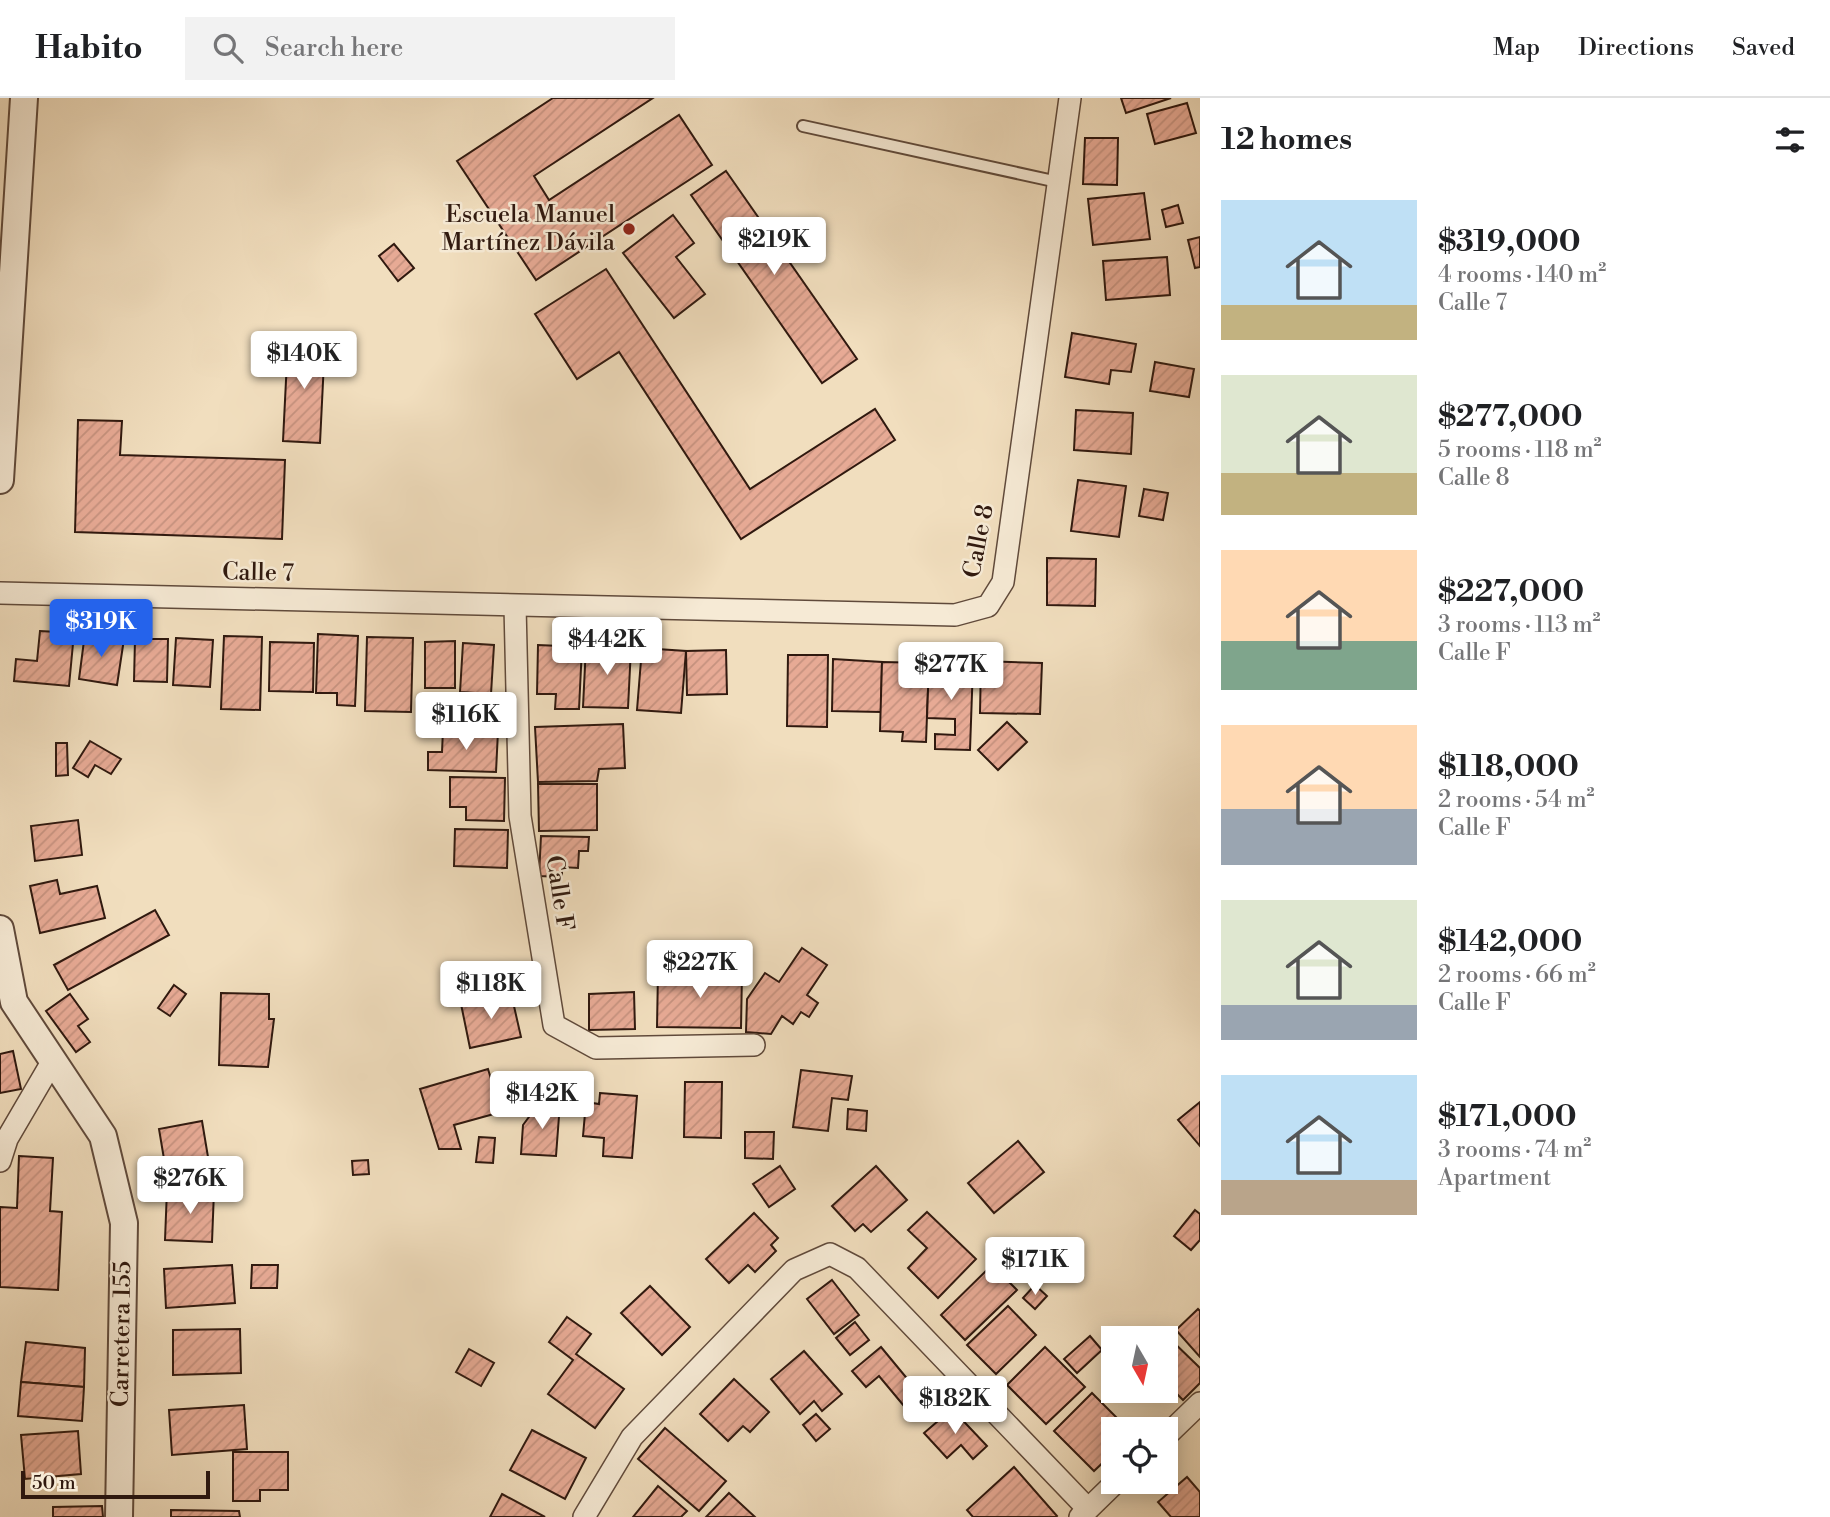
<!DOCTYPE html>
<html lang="en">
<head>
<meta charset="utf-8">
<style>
	body { margin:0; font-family:"Libre Bodoni",serif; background:#f2f2f2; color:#202124; height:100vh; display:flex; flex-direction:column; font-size:26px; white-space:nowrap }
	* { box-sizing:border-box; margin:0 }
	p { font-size:23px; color:#757577 }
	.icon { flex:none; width:38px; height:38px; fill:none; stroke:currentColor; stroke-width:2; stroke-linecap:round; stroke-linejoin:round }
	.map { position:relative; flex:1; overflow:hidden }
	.panel { display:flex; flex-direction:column; background:#fff; width:630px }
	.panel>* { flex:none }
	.needle { width:46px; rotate:171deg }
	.buttons { position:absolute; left:1101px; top:1228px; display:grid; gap:14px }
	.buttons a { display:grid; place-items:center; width:77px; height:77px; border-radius:0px; background:#fff; box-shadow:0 4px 18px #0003; font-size:35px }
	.scale { position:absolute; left:21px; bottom:18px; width:189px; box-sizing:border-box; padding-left:7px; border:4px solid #30190f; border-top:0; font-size:19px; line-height:24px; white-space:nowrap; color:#30190f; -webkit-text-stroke:5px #f6ead5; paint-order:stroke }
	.price { position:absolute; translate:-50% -60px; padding:0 16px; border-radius:7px; background:#fff; color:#222; font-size:23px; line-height:46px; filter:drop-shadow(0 2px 4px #0008) }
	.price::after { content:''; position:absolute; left:50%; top:42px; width:21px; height:16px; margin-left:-10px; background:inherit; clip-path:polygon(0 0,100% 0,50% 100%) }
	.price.on { background:#2563eb; color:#fff }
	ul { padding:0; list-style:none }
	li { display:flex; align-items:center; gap:21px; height:175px; padding:0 21px }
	li span { display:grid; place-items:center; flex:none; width:196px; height:140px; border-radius:0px; color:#555 }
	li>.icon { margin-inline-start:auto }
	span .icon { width:84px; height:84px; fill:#fffc; stroke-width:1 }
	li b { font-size:30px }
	h2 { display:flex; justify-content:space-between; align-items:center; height:84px; padding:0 21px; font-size:30px }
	header { display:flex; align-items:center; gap:42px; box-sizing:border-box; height:98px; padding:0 35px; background:#fff; border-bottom:2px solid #e0e0e0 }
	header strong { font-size:33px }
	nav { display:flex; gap:38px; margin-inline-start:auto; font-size:24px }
	.search { width:490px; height:63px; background:#f2f2f2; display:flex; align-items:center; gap:18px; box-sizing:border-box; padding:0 24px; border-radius:0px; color:#757577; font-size:26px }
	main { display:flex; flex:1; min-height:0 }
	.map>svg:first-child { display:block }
	.building { fill:url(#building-hatch); stroke:#30190f; stroke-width:2 }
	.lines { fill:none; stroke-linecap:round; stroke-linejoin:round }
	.service-casing { stroke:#604a3b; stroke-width:14 }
	.minor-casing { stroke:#604a3b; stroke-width:24 }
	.tertiary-casing { stroke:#604a3b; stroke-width:30 }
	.service { stroke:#f6ead5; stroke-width:10 }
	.minor { stroke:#f6ead5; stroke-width:21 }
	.tertiary { stroke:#f6ead5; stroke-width:26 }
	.poi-dot { fill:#8f2418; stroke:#f6ead5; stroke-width:2.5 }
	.labels { text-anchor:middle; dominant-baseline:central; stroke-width:5; stroke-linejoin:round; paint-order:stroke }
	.poi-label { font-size:24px; fill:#30190f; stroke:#f6ead5; text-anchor:end }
	.street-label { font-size:24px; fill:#30190f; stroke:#f6ead5 }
</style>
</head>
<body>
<header>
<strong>Habito</strong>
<div class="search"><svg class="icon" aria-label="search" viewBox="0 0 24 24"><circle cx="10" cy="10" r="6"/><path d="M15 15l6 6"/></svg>Search here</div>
<nav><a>Map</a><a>Directions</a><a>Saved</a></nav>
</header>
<main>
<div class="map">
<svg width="1200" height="1419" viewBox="0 0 1200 1419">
	<defs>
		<pattern id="building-hatch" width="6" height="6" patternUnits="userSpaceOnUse" patternTransform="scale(1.75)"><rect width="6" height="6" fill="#e7aa95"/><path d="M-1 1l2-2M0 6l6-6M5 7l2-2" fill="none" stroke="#c6927f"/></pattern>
	</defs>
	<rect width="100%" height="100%" fill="#f1debe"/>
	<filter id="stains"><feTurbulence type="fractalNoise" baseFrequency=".00286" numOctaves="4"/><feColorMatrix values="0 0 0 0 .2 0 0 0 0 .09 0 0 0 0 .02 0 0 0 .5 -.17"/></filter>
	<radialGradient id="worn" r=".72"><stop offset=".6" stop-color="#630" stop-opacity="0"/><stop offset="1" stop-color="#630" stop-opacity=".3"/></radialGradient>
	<!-- building -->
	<g class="building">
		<polygon points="553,0 653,0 534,78 549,102 679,17 712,67 536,182 457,63"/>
		<polygon points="1121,0 1171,0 1126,15"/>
		<polygon points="1187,5 1196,35 1155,46 1147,16"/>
		<polygon points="1085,40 1118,40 1117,87 1083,86"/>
		<polygon points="726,73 857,261 822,285 691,97"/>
		<polygon points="1144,95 1150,141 1093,147 1088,101"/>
		<polygon points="1178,107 1183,125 1166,129 1162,112"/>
		<polygon points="673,117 694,145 676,159 705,196 674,220 623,155"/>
		<polygon points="1200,139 1200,169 1195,170 1188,142"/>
		<polygon points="394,146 414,170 398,183 379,158"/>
		<polygon points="1167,159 1170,197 1106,202 1103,163"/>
		<polygon points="606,171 750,391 875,311 895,342 741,441 619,254 577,281 535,216"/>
		<polygon points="1072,235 1136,246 1131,274 1111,272 1109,286 1065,279"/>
		<polygon points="288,242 325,243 320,345 283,343"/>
		<polygon points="1155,264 1194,271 1189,299 1150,293"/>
		<polygon points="1076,312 1133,315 1131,356 1074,352"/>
		<polygon points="78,322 122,323 120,357 285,362 282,441 75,434"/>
		<polygon points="1078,382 1126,388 1119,439 1071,433"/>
		<polygon points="1144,391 1168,395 1163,422 1139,418"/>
		<polygon points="1047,460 1096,461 1095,508 1047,507"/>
		<polygon points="40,533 74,535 69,588 14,583 16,561 37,563"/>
		<polygon points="85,535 124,541 117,587 79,581"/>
		<polygon points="318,536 358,538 355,608 337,607 337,595 316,595"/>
		<polygon points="224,538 262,539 260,612 221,611"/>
		<polygon points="367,539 413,540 411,614 365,613"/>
		<polygon points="176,540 213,542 210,589 173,587"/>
		<polygon points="135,541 168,541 167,584 134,583"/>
		<polygon points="455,543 455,590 425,590 425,544"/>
		<polygon points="270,544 314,545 313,594 269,593"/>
		<polygon points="463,545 494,547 491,596 460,594"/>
		<polygon points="538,547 582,549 579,611 555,611 556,596 537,596"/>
		<polygon points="586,548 631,550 628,610 583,609"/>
		<polygon points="642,550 686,553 681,615 637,612"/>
		<polygon points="726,552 727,596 687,597 686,553"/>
		<polygon points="788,557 828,557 827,629 787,628"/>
		<polygon points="833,561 882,564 881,614 832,613"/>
		<polygon points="981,563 1042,565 1040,616 980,615"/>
		<polygon points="882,564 929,565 926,644 902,643 903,634 880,633"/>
		<polygon points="929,565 973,567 970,652 935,651 935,636 955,637 955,621 927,620"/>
		<polygon points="1007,624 1027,644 998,672 978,652"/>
		<polygon points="623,626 625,670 599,671 597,683 538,684 535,629"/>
		<polygon points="443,632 498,633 496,674 428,672 428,654 442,654"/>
		<polygon points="90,643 121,661 111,676 95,667 88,679 73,670"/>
		<polygon points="56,645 67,645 68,677 56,678"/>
		<polygon points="450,679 505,680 504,723 466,722 466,709 450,709"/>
		<polygon points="538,686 597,686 597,732 539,733"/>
		<polygon points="78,722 82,757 35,763 31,728"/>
		<polygon points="455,731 508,732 507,770 454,768"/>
		<polygon points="541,738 589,739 588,753 579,753 578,770 562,769 562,779 539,778"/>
		<polygon points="57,782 60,796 97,788 105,820 40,835 30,788"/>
		<polygon points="155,812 169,837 68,892 54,867"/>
		<polygon points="802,850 827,867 807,897 818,905 809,919 801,914 793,926 782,918 771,936 746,934 747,901 765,875 779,884"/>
		<polygon points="658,874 742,875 741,930 657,929"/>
		<polygon points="174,887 186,896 170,918 158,910"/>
		<polygon points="634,894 635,931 589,932 589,896"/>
		<polygon points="221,895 269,896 269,921 274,921 268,969 219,967"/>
		<polygon points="511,895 521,939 470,950 461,906"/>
		<polygon points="70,896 88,921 78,928 90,944 76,954 46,913"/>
		<polygon points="13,953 21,991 0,995 0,956"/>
		<polygon points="488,971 501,1014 454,1027 461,1051 439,1051 420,991"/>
		<polygon points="801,972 852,978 848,1002 832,1000 828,1033 793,1029"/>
		<polygon points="685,984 722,984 721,1040 684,1039"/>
		<polygon points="600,995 637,998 632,1060 603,1058 604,1040 583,1038 586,1004 599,1006"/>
		<polygon points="540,1004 560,1005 556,1058 521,1056 523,1027"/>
		<polygon points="1200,1004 1200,1048 1178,1022"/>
		<polygon points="848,1011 867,1013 866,1033 847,1031"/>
		<polygon points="202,1023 209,1065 166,1073 159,1031"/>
		<polygon points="745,1034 774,1034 773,1061 745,1060"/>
		<polygon points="479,1039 495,1040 493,1065 476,1064"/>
		<polygon points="1018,1043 1044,1074 994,1115 968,1085"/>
		<polygon points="19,1058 53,1060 50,1113 62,1114 58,1192 0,1189 0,1109 17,1110"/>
		<polygon points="368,1062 369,1076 353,1077 352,1063"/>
		<polygon points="780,1068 795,1091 769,1109 753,1086"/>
		<polygon points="876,1068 907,1102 871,1134 863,1126 855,1133 832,1108"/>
		<polygon points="167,1091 214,1093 212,1144 165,1142"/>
		<polygon points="1195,1112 1200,1116 1200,1142 1191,1152 1174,1138"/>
		<polygon points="927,1114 976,1161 938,1200 908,1170 927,1150 908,1132"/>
		<polygon points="754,1115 778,1140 771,1147 776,1153 755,1174 748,1167 729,1185 706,1161"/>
		<polygon points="232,1167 235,1205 166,1210 164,1171"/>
		<polygon points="252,1167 278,1167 277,1190 251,1190"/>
		<polygon points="992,1167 1017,1192 965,1242 941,1217"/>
		<polygon points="832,1182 859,1217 834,1236 807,1201"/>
		<polygon points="1035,1187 1047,1198 1035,1211 1023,1200"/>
		<polygon points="650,1188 690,1229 662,1257 621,1215"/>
		<polygon points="1008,1208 1036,1237 996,1276 967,1247"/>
		<polygon points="1198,1211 1200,1213 1200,1259 1176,1232"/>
		<polygon points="567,1219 591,1236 576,1256 624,1291 595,1330 548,1296 573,1262 549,1244"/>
		<polygon points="855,1224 869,1242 850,1257 836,1240"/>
		<polygon points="240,1231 241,1275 173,1277 173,1232"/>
		<polygon points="1166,1237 1200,1270 1200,1285 1183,1302 1166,1285 1166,1241 1162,1241"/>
		<polygon points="1090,1238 1102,1252 1077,1275 1064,1261"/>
		<polygon points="26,1244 85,1250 84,1289 21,1284"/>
		<polygon points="881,1249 919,1295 904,1308 879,1278 866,1289 852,1273"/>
		<polygon points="1045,1249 1085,1289 1046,1326 1007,1287"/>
		<polygon points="469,1251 494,1265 481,1288 456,1274"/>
		<polygon points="804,1253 842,1296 822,1313 814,1303 800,1316 771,1281"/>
		<polygon points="734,1281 769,1314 750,1334 743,1328 728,1343 700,1316"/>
		<polygon points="21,1284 84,1289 82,1323 18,1318"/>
		<polygon points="1092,1295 1129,1332 1113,1332 1113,1355 1094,1373 1054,1333"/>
		<polygon points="244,1307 247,1351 172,1357 169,1312"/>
		<polygon points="952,1311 987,1348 973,1361 961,1347 947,1360 924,1335"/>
		<polygon points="816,1316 830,1331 816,1343 803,1327"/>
		<polygon points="665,1330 726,1383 699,1413 638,1361"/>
		<polygon points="532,1332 586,1360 565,1401 510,1372"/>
		<polygon points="78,1333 81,1376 25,1381 21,1337"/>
		<polygon points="233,1354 288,1354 288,1392 260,1392 260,1403 233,1403"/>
		<polygon points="1014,1369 1057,1418 1056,1419 973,1419 967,1412"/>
		<polygon points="1187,1379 1200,1394 1200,1419 1171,1419 1158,1404"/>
		<polygon points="658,1388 687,1413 681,1419 633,1419"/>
		<polygon points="729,1395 755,1419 706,1419"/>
		<polygon points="502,1396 545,1419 490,1419"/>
		<polygon points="102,1408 103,1419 53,1419 53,1409"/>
		<polygon points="171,1412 239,1413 240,1419 171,1419"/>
	</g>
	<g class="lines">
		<!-- service casing -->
		<g class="service-casing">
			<polyline id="service" points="803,28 1058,84"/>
		</g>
		<!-- minor casing -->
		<g class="minor-casing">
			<g id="minor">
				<polyline points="0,495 955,517 988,508 1003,484 1070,0"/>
				<polyline points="515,508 520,718 554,927 596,950 754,947"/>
				<polyline points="0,1063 7,1041 52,964"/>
				<polyline points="1166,1338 1200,1305"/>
				<polyline points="584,1419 632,1339 794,1172 830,1156 857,1170 1088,1411"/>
				<polyline points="1080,1419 1116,1384"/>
			</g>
		</g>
		<!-- tertiary casing -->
		<g class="tertiary-casing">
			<g id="tertiary">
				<polyline points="0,382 24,0"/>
				<polyline points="0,831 14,904 103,1038 124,1125 119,1419"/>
			</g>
		</g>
		<!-- service -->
		<use href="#service" class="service"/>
		<!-- minor -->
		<use href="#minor" class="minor"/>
		<!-- tertiary -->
		<use href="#tertiary" class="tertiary"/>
	</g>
	<!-- markers -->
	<circle class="poi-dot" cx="629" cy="131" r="7"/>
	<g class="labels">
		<!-- poi labels -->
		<g class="poi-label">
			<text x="615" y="117">Escuela Manuel<tspan x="615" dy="28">Martínez Dávila</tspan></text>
		</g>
		<!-- street labels -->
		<g class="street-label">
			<text transform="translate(979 443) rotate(-79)">Calle 8</text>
			<text transform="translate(258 475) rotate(1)">Calle 7</text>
			<text transform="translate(559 795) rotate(81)">Calle F</text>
			<text transform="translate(122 1236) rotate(-89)">Carretera 155</text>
		</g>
	</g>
	<rect width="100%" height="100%" filter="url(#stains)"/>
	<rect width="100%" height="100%" fill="url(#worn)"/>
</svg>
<div class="buttons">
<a><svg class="needle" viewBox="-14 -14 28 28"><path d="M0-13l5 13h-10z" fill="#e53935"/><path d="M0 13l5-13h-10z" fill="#757577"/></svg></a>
<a><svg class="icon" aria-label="locate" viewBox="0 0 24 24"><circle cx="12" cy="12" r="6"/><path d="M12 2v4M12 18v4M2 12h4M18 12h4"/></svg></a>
</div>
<div class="scale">50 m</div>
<b class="price" style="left:774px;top:179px">$219K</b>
<b class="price" style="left:304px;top:293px">$140K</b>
<b class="price on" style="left:101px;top:561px">$319K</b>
<b class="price" style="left:607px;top:579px">$442K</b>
<b class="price" style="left:951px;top:604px">$277K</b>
<b class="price" style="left:466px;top:654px">$116K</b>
<b class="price" style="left:700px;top:902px">$227K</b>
<b class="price" style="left:491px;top:923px">$118K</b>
<b class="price" style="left:542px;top:1033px">$142K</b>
<b class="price" style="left:190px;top:1118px">$276K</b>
<b class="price" style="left:1035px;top:1199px">$171K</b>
<b class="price" style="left:955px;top:1338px">$182K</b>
</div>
<section class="panel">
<h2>12 homes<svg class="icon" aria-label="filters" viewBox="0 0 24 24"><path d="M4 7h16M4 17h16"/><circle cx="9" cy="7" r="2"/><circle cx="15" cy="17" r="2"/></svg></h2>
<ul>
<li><span style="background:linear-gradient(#bfe0f5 75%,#c2b280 0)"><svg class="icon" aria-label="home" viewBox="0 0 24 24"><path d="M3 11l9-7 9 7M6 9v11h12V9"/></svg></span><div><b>$319,000</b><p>4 rooms · 140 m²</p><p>Calle 7</p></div></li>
<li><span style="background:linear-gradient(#dfe7d0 70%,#c2b280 0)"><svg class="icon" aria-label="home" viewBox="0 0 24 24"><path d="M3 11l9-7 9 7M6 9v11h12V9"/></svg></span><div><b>$277,000</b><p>5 rooms · 118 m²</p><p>Calle 8</p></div></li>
<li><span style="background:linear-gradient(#ffd9b3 65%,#7fa58c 0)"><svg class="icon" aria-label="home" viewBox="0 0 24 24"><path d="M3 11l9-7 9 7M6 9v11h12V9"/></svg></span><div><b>$227,000</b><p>3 rooms · 113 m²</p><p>Calle F</p></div></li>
<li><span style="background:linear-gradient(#ffd9b3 60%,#9aa5b1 0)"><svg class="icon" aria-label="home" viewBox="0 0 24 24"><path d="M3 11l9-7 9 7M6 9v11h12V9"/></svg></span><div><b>$118,000</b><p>2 rooms · 54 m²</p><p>Calle F</p></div></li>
<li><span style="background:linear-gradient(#dfe7d0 75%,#9aa5b1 0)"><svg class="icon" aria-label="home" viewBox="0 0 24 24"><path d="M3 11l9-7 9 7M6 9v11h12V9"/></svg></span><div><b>$142,000</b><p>2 rooms · 66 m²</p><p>Calle F</p></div></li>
<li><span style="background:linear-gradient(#bfe0f5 75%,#b9a48a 0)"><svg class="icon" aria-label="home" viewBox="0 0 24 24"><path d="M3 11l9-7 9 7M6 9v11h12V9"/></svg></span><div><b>$171,000</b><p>3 rooms · 74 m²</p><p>Apartment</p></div></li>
</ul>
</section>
</main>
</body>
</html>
